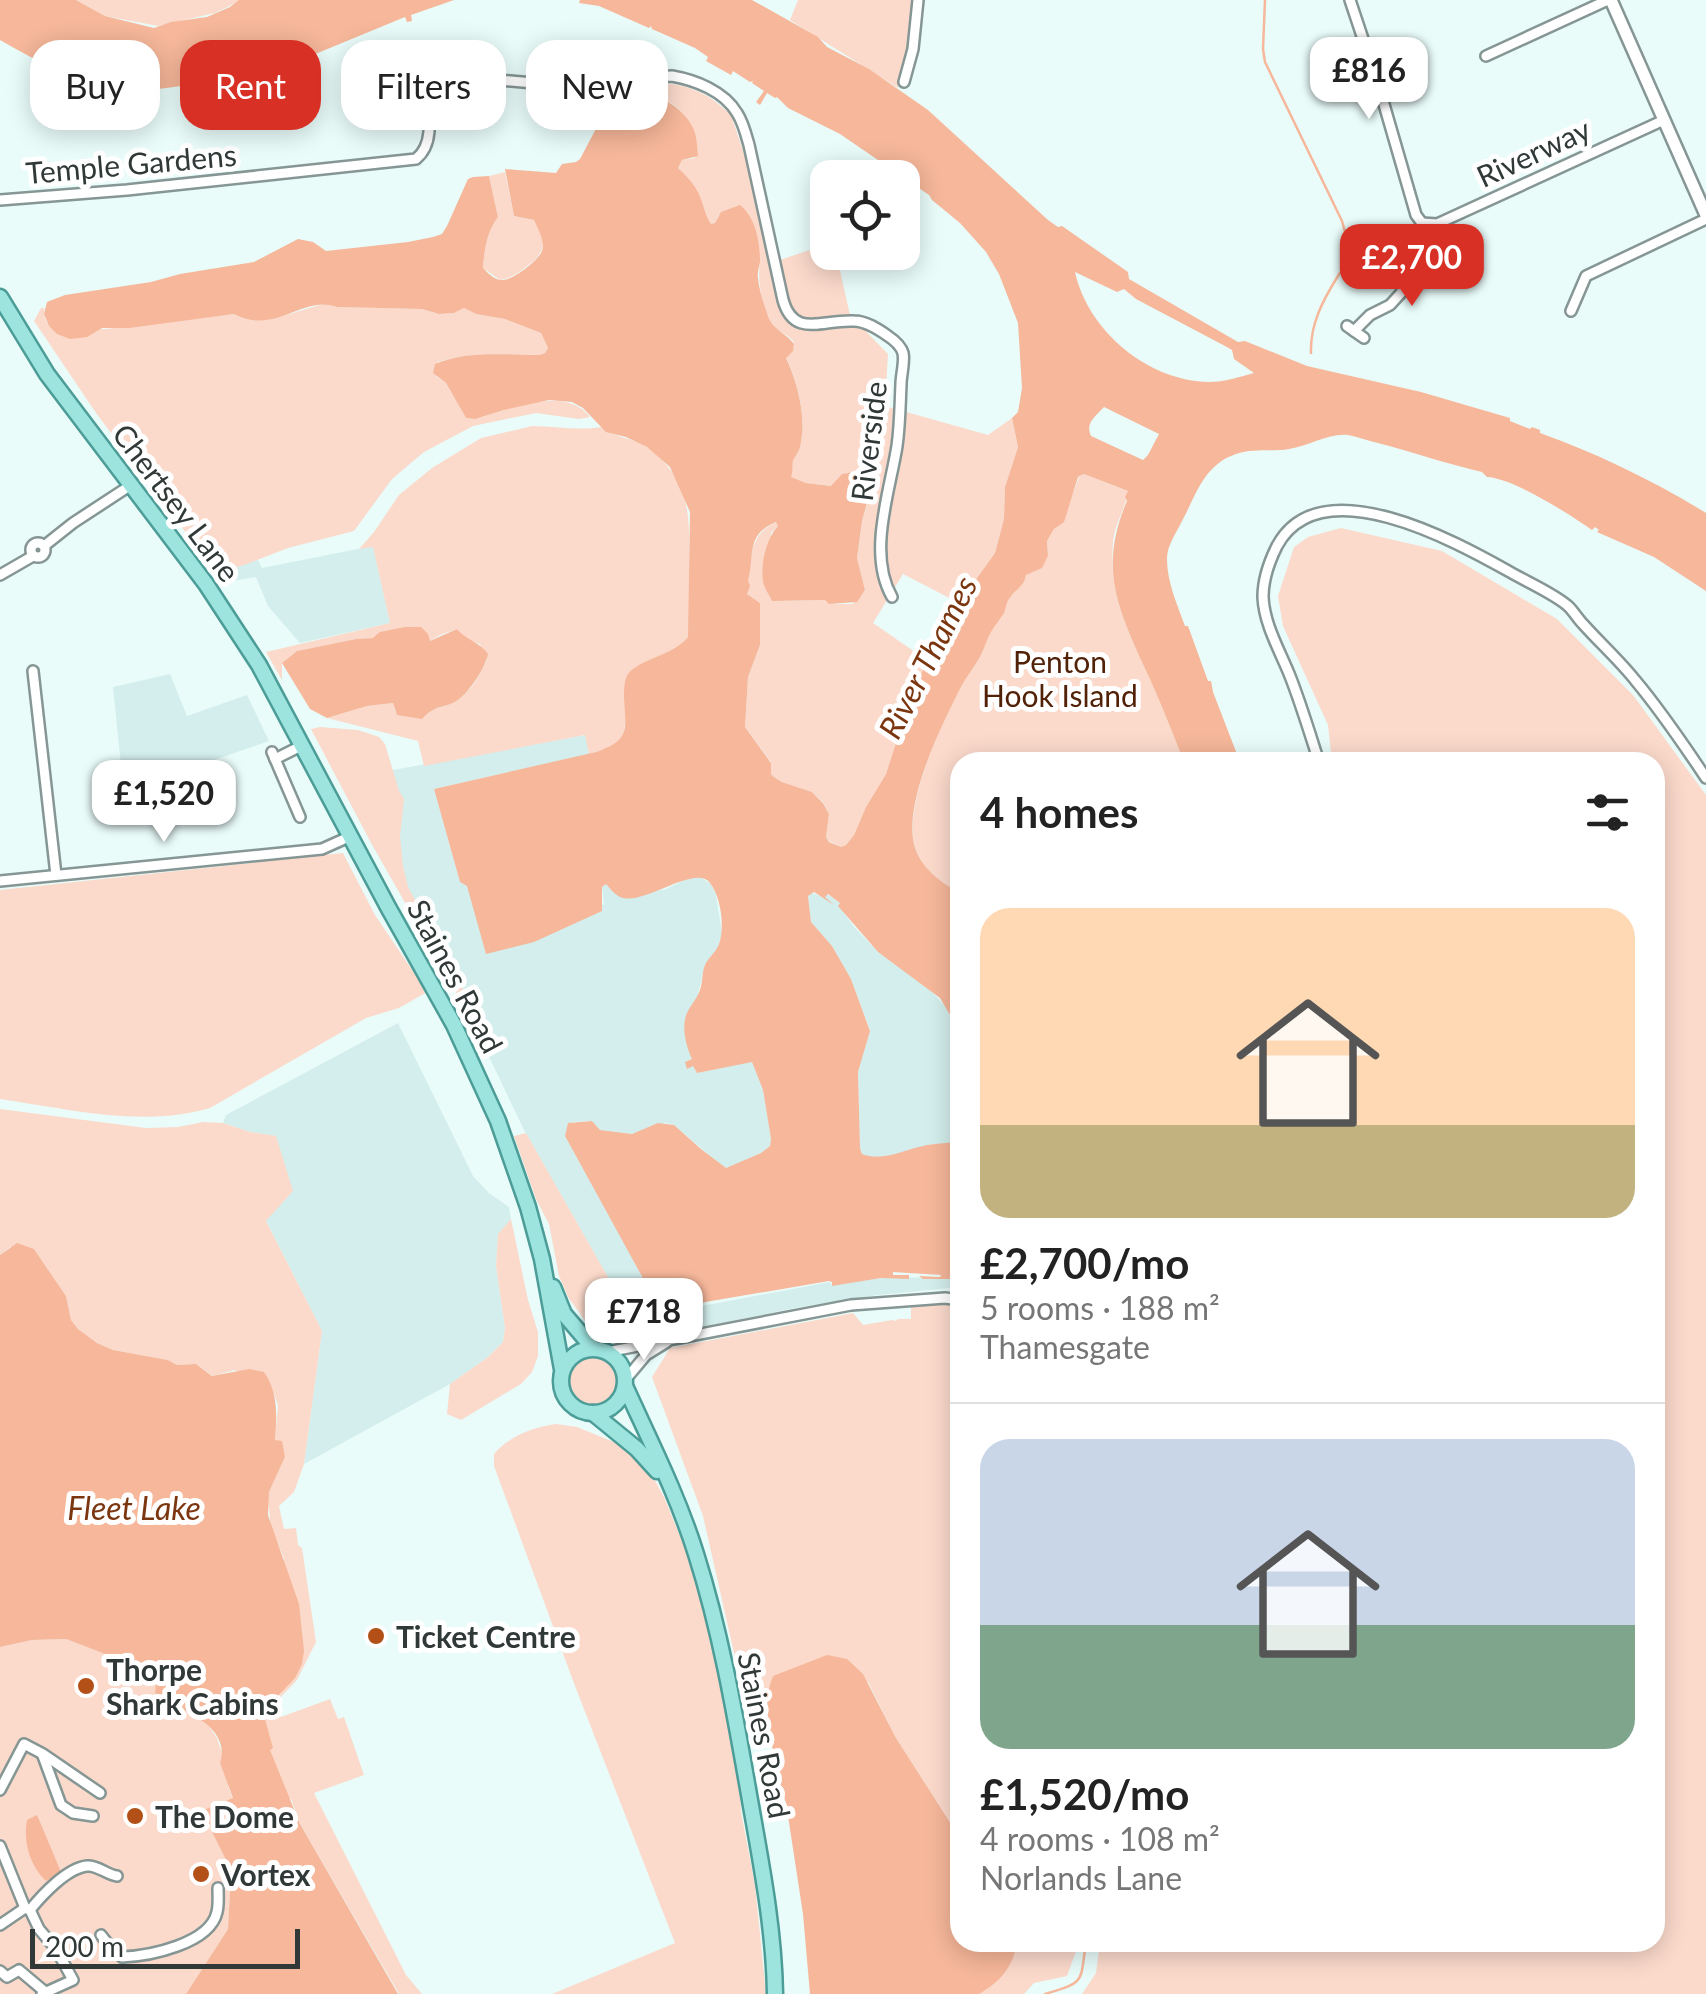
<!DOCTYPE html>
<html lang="en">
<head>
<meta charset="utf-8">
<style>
	body { margin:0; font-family:Lato,sans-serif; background:#f2f2f2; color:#222; height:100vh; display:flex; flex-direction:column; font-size:38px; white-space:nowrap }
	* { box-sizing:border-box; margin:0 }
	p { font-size:32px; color:#767676 }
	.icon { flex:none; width:55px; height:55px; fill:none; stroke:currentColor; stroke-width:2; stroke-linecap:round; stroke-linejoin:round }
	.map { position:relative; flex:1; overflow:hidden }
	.sheet { position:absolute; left:950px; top:752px; width:715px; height:1200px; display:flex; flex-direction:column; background:#fff; border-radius:30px; box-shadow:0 5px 25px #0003 }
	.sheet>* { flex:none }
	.guide { position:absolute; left:30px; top:40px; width:770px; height:90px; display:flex; gap:20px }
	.fabs { position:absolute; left:810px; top:160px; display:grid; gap:20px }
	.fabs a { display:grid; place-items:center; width:110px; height:110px; border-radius:20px; background:#fff; box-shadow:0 5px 25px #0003; font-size:50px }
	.scale { position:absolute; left:30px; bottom:25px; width:270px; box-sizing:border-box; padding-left:10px; border:5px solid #313938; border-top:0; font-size:28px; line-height:35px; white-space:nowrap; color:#313938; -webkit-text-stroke:8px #fff; paint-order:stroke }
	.price { position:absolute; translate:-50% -85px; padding:0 22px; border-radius:20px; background:#fff; color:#222; font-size:32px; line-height:65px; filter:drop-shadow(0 2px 5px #0008) }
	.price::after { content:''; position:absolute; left:50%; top:60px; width:30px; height:22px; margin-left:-15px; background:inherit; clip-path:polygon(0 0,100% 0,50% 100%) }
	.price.current { background:#d93025; color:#fff }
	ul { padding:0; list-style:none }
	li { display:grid; align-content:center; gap:20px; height:530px; padding:0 30px }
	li+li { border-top:2px solid #e0e0e0 }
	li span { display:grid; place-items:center; height:310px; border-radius:30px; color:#555 }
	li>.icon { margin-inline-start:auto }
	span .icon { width:180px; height:180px; fill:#fffc; stroke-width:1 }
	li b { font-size:42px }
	h2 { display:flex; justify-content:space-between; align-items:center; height:120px; padding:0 30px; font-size:42px }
	.pill { padding:0 35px; border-radius:30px; background:#fff; box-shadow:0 5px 25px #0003; font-size:35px; line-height:90px }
	.pill.current { background:#d93025; color:#fff }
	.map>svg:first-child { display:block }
	.built { fill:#d3eeec }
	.green { fill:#fbdacb }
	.water { fill:#f6b79a; fill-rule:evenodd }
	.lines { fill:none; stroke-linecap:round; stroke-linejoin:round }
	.stream { stroke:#f6b79a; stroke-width:2.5 }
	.street-casing { stroke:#859694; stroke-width:14 }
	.secondary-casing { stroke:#859694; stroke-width:16 }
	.primary-casing { stroke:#4c9c97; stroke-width:19 }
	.street { stroke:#fff; stroke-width:9 }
	.secondary { stroke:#fff; stroke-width:11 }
	.primary { stroke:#9de4df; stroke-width:14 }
	.poi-dot { fill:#b35017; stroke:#fff; stroke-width:4 }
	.labels { text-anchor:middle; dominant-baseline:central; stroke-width:10; stroke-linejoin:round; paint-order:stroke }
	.street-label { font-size:30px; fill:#313938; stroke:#fff }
	.park-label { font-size:30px; fill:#522208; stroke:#fff }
	.poi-label { font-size:30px; font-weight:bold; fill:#313938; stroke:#fff; text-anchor:start }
	.water-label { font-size:32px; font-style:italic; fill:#7b3610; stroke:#fff }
</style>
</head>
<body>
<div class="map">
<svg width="1706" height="1994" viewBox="0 0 1706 1994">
	<rect width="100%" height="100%" fill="#e9fcfa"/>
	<!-- built -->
	<g class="built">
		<polygon points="373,546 390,623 300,643 268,606 256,577 222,583 216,573 258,560 262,568"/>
		<polygon points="170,674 187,716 247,695 269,741 200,765 204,779 123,785 113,687"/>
		<polygon points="586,735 589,754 434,789 460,882 467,885 534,942 604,904 602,887 606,884 664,890 693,876 700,877 711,884 716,895 722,933 717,950 705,965 697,998 687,1014 685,1037 692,1059 685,1062 693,1066 697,1073 752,1061 763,1090 771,1139 770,1146 761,1153 726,1168 723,1167 674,1125 666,1123 632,1134 600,1130 592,1121 572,1122 565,1136 657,1303 654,1304 675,1311 830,1282 832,1285 881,1278 960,1277 960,1287 878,1295 800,1307 664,1335 634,1323 523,1128 463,1002 370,841 393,770"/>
		<polygon points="810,892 824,898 827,894 840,903 839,906 854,927 878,952 927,987 946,1007 952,1022 960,1032 960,1140 947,1144 930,1145 907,1152 884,1156 869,1157 863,1155 860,1148 858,1072 870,1030 851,979 832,946 811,922 808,896"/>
		<polygon points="398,1023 473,1176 489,1193 509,1207 511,1219 498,1234 496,1266 505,1328 503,1342 488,1357 450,1384 304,1464 322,1331 266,1221 276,1136 250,1132 223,1123 226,1115"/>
	</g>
	<!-- green -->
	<g class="green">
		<polygon points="76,0 242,0 215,13 158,26 105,16"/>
		<polygon points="798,0 915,0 909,50 898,88 790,20"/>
		<path d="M662,83C692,85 710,95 731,115L780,260L827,244L828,252L836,253L850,315L888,354L885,406L988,435L1012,418L1018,447L1005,487L1004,519L995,553L959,603L903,574L873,623L928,661L911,696L886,774L866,807L854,835L846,845L841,847L829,841L826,837L829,814L823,802L812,792L782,782L774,777L771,774V762L745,727L748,677L760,645V603L747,594C750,566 747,533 777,522L778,526L771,533L768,590L772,601L825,600L830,604H852L865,590L857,558L862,521L869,498L831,486L806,483L790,477C792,472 792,466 793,461C795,456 799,452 800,446C807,417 798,384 786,357C789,354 795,348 794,343C792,336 779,333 775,327C762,311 757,282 760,262L719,215L715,223L711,224L707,221C702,199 694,182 678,168L682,160L695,158C698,120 679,100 642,93C635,100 631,113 622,118C615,121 607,119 599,123L619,88Z"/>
		<path d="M505,172L514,216L534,220C544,239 548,250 530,264C520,272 512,278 500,280L483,268C484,251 487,231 498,217L489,176Z"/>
		<path d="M328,303L337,307L422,309L439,314L454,313L464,308L476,314L505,319L541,333L548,348L545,353L540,355C506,355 471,352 438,362L436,376L446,383L466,418C477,420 486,415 497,412C527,403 569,390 590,417L579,419L536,413L473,426L424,452L392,479L354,531L288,548L247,564L216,573L96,413L34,321L41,308H44L45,318L49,326L106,329L234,314C261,329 299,309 328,303Z"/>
		<path d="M532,426C555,426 578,431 601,427C615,438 635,438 650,449C695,485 689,524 689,575C689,596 691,617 688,637L680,647L635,668L624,688L626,716L623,737L615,746L589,754L585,735L424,766L418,741L327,718L367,706L393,703L396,713C425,714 457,708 475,682C479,675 483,667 487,660L480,644L467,640L457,629L440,635L430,641L421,627H405L373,638L356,639L297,651L282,663V680L266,652L390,623L373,547L359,549L374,532L399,495L432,468L481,438Z"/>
		<path d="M1084,474L1128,491C1126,509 1114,524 1113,543C1109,587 1123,622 1142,661C1158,694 1171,729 1184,762H960V892C940,884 918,865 914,843C905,800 943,719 964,681C969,672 977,664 981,655C984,651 984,645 986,641C992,627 1001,612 1008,600C1015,589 1024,588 1026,575L1042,567L1048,556L1047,541L1054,529L1063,520L1079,477Z"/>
		<polygon points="1341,528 1442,551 1557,619 1633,695 1706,795 1706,1994 1082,1994 1096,1973 1100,1943 1655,1942 1655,762 1332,762 1328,725 1283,626 1278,596 1294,547 1308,537"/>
		<polygon points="320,727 358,730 379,737 385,744 399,791 404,799 400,836 403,866 408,887 478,1017 471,1019 370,841 311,729"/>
		<path d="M343,853L375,915L427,992L399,1008L366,1018L210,1108C142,1128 69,1109 0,1099V890Z"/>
		<polygon points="0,1109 146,1128 178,1127 203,1122 223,1123 250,1132 276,1136 293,1191 266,1221 322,1331 304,1464 294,1492 279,1506 284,1529 296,1528 298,1545 302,1548 316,1642 297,1680 275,1703 281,1717 330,1699 338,1719 344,1717 364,1775 314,1793 406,1975 422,1994 399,1994 300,1824 291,1799 228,1786 233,1799 204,1816 231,1870 228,1929 186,1994 0,1994 0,1647 32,1640 66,1639 139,1667 184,1709 204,1719 217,1738 223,1756 220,1763 226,1778 270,1749 263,1712 281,1694 284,1558 271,1527 268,1500 269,1492 285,1457 282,1446 275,1440 278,1405 272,1389 235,1370 213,1376 196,1364 177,1365 168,1360 113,1350 97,1343 78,1329 71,1320 66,1296 34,1249 10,1247 0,1255"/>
		<polygon points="526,1133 634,1323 649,1329 619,1336 599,1330 584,1319 568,1297 559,1276 549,1224 536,1199 514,1136"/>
		<polygon points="511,1219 528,1300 538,1332 538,1356 532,1372 521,1384 461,1420 447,1414 450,1384 488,1357 503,1342 505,1328 496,1266 498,1234"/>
		<polygon points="945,1304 960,1305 960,1838 896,1738 868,1682 771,1684 767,1694 744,1697 703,1516 652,1377 670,1348 853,1313 863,1325 892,1320 896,1321 898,1319 911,1319 911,1306"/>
		<circle cx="592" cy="1381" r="24"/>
		<path d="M556,1424L577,1427L616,1443L648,1468L664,1497L687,1553L708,1626L726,1708L740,1787L741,1812L755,1885L766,1994H552L675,1943L575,1686L494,1466V1454C509,1436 534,1427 556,1424Z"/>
		<path d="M1017,1943H1079L1067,1976L1034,1983L1024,1994H979C998,1983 1013,1964 1017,1943Z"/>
	</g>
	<!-- water -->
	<g class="water">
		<path d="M0,0H76L105,16L154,28L171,22L207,17L230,7L239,0H454L411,15L412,21L407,22L405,17L308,57L307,55L303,57V60L292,66L201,87L197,84L127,93V97L120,98V95L108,92V89L104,91C69,78 37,61 0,40Z"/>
		<path d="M580,0H752L818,37L827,47L869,69L928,110L1048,220L1058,227L1062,226L1128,272L1129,279L1238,342L1245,341L1307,366L1421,392L1510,418V421L1530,429L1532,427L1540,430V433C1593,452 1651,479 1706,513V591L1654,557L1597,532L1599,530L1595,527L1592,530C1569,514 1513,478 1487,477L1482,472C1447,464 1413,452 1378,443C1369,441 1358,437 1348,435C1329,433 1309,446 1289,449C1272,452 1252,448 1236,454C1203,465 1196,496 1181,523C1175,535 1167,546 1167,559C1167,582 1177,604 1185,626H1188L1208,681H1211L1213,692L1240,762H1184C1171,729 1158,695 1142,662C1115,603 1100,564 1127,501L1125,497L1128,491L1084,474L1078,477L1064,522L1054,529L1047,541L1048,556L1042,568L1026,575C1024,588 1015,589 1009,599C1006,603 1006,608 1004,613C1000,619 995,625 991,632C987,639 985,646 982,653C977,664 968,674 962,685C942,724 904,800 914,844C919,866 941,884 960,892V1032L940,998L878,952L838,906L840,903L828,894L825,897L834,905L814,892L808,896L811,922L832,946L851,979L870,1031L858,1072L860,1148L862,1154C883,1162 906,1149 927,1145C939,1143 949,1144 960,1140V1279H923L919,1276L940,1277L941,1275L893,1272V1275H909V1279L881,1278L832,1286V1282L829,1281L676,1307L675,1311L659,1310L653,1304L656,1302L565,1136L568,1123L592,1121L600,1130L632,1134L658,1123L674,1125L701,1149L726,1168L761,1153L770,1146L771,1139L763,1090L752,1062L697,1073L693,1066L687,1069L685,1062L692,1059C686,1046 681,1027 687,1013C691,1004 699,997 701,986C703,978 702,970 706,963C710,956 716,952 719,944C725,927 721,897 710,883C696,864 646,904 623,898C615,896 610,888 606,884L602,887V911L534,942L486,954L467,886L460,882L434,789L596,752C630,740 626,731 624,697C624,690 624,680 628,674C639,659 673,656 688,637L690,512L670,467L647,447L626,437L606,432L583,408L572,402L549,400L504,410L475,419L466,418L446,383L433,373L435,364C467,350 506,355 540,355L545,353L548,348L541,333L505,319L476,314L464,308L454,313L439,314L422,309L337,307C303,294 276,336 234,314L129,328H102L87,337L70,339L57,334L49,326L44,314L47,302L65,295L151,282L180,274L254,262L298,239L313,242L326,251L408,242L433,237L442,234L447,226L468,179L473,177L489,176L498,217C487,231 484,251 483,268C488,273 495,281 503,280C513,280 539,260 542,251C545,241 538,229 534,220L514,216L505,169L556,173L562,164L576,162L580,159L599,123L607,119H621L629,112L639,95C660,92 686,110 694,130C697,138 697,147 698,156L682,160L678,168C689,178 697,187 702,202C705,211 706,217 711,224L715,223L721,212L740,205C756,218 760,242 760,262C759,268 757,273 758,278C759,290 764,305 768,316C774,331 786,333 794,344L793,351L786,358C798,384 807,418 800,447C799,452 795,456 793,461C792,466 793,472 791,477L806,483L831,486L842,474C853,472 866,470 874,478L862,521L857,558L865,590L857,602L829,604L825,600L772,601C770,596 766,591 764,585C759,569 766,538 778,526L776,522C745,535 755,555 748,581L750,586L747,594L760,603V645L748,677L745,727L771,763V774L774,777L782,782L812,792L823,803L829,814L826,837L829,842L841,847L846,845L854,835L866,807L886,774L911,696L937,640L959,603L995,553L1004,519L1005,487L1018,447L1012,418L1018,412L1022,388L1018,323L999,274L986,252L960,223L932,200L929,195L840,134L788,108L777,97L775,98L767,93L760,105L756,102L764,91L752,83L753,81L750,82L733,71L731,75L706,61L708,57L695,48L652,29L651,26L649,28L599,6L579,3ZM1075,272L1117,292L1124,289L1136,299L1225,346L1232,350L1234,359L1254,373C1240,377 1224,382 1209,382C1148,381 1088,331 1075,272ZM1104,407L1159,434L1148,455L1143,460L1091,436C1085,423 1095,417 1104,407Z"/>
		<path d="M405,627H421L428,634L430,641L457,629C467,641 480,642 488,654C485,669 465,700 450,704C438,708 430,709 422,719L397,715L393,703L367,706L327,718L310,709L282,663L297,651L356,639L373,638L380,632Z"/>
		<path d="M17,1243L34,1249L66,1296L71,1320L78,1329L97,1343L113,1350L168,1360L177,1365L196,1364L212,1376L249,1369L264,1372C278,1392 277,1415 275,1440L282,1441L285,1457L269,1492L268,1515L299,1604L304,1651L302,1664L295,1678L263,1712L273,1748L270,1750L300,1824L398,1994H186L228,1929L231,1870L204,1816L206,1809L233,1798L220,1763C232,1726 181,1708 155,1698L156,1680L139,1667L66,1639L32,1640L0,1647V1255Z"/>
		<path d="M827,1655L847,1659L863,1674L896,1738L960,1838V1942L1017,1943C1013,1967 1000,1982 979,1994H810L803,1914L786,1803L779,1782L768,1724L767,1694L773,1676Z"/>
		<path d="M37,1815L61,1872L46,1881C30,1866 23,1842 27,1820Z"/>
	</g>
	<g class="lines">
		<!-- stream -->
		<g class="stream">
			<path d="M1265,0L1263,49L1265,62L1342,221C1345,233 1352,250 1348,262C1346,267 1341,271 1338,276C1323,300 1310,324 1311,353"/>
			<path d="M1045,1994C1086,1982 1080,1983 1086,1942"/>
		</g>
		<!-- street casing -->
		<g class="street-casing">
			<g id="street">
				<polyline points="1350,0 1379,87 1416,215 1422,223"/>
				<polyline points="1486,56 1608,0"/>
				<polyline points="904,82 913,49 918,0"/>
				<path d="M0,200L127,190L416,159C439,140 425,105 424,79L432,74L545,84L672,76C695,80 724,91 737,113C743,122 746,134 749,145L783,300C794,339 823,319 854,321C866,321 878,329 888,336C894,340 901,346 903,353C905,362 901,375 901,384C900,405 900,425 897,446C890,491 867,554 892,597"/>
				<polyline points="1422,223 1437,224 1664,120"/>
				<polyline points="1571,311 1586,276 1706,219"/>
				<polyline points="1347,326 1364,338"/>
				<polyline points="1354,331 1370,315 1390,305 1401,293 1408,276 1411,253 1422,223"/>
				<circle cx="38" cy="550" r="7"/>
				<polyline points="44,546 73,523 131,485"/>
				<polyline points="0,575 33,556"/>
				<polyline points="33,671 56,875"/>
				<polyline points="272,752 300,817"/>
				<polyline points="275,759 303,745"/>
				<path d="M1319,762C1310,734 1301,704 1290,676C1280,651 1264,624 1263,597C1263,580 1269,562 1277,546C1320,466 1456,542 1510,572C1525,581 1557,595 1569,607C1574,612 1578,619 1583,624C1600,643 1619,660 1635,680C1661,711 1684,745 1706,778"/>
				<polyline points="0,881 322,849 351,836"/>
				<polyline points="607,1352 851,1305 945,1298 960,1300"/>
				<polyline points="625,1380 646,1355 667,1342"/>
				<polyline points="43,1756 61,1805 73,1813 93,1816"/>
				<polyline points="0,1790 24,1744 43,1754 100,1793"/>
				<polyline points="0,1846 25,1908 30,1910 39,1929 56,1949 73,1980 42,1994"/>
				<path d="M30,1910C42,1895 67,1868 87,1866C98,1865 107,1875 117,1876"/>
				<polyline points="0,1925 25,1908"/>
				<path d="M101,1935L112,1949L122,1957C149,1956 210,1944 217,1912C219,1904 218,1895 218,1888"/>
				<polyline points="0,1971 7,1977 19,1970 44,1991"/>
			</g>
		</g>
		<!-- secondary casing -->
		<g class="secondary-casing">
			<polyline id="secondary" points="1611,0 1706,215"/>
		</g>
		<!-- primary casing -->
		<g class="primary-casing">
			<g id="primary">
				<polyline points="0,297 47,374 206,584 259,665 388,907 454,1025 498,1121 528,1207 542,1259 562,1369"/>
				<polyline points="553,1287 564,1314 593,1348"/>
				<circle cx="593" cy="1381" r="32"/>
				<path d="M625,1386C650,1441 678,1496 696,1554C722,1636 736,1721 751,1806C762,1868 774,1930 775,1994"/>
				<polyline points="593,1413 637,1449 657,1471"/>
			</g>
		</g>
		<!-- street -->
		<use href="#street" class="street"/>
		<!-- secondary -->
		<use href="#secondary" class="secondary"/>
		<!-- primary -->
		<use href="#primary" class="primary"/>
	</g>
	<!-- markers -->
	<g class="poi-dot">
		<circle cx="376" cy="1636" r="10"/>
		<circle cx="86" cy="1686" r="10"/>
		<circle cx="135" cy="1816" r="10"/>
		<circle cx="201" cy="1874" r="10"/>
	</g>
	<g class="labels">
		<!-- street labels -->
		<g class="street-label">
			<text transform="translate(1533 152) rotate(-25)">Riverway</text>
			<text transform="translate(131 163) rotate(-5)">Temple Gardens</text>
			<text transform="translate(868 441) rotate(-83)">Riverside</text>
			<text transform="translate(177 502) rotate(53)">Chertsey Lane</text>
			<text transform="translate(456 976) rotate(62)">Staines Road</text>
			<text transform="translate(765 1735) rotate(79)">Staines Road</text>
		</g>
		<!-- park labels -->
		<g class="park-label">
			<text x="1060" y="661">Penton<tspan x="1060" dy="34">Hook Island</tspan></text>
		</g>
		<!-- poi labels -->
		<g class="poi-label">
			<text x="396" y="1636">Ticket Centre</text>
			<text x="106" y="1669">Thorpe<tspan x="106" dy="34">Shark Cabins</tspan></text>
			<text x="155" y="1816">The Dome</text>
			<text x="221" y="1874">Vortex</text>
		</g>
		<!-- water labels -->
		<g class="water-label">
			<text transform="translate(927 657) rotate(-63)">River Thames</text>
			<text x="134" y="1507">Fleet Lake</text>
		</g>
	</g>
</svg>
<div class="fabs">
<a><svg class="icon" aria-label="locate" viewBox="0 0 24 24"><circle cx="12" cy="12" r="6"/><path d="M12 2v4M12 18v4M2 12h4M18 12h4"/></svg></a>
</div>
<div class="scale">200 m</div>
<b class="price" style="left:1369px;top:122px">£816</b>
<b class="price current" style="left:1412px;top:309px">£2,700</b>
<b class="price" style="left:164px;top:845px">£1,520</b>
<b class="price" style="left:644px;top:1363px">£718</b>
<div class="guide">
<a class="pill">Buy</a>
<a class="pill current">Rent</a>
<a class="pill">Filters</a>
<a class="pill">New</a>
</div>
<section class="sheet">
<h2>4 homes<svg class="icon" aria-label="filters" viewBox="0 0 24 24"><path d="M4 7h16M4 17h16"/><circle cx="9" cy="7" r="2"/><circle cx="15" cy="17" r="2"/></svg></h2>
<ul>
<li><span style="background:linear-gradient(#ffd9b3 70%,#c2b280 0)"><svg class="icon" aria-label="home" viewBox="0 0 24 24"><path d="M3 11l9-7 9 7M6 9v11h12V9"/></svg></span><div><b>£2,700/mo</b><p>5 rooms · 188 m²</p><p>Thamesgate</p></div></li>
<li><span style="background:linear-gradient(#c9d6e8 60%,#7fa58c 0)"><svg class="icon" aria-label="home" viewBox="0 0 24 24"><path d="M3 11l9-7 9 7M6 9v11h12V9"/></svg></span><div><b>£1,520/mo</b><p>4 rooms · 108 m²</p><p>Norlands Lane</p></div></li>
</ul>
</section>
</div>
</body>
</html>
